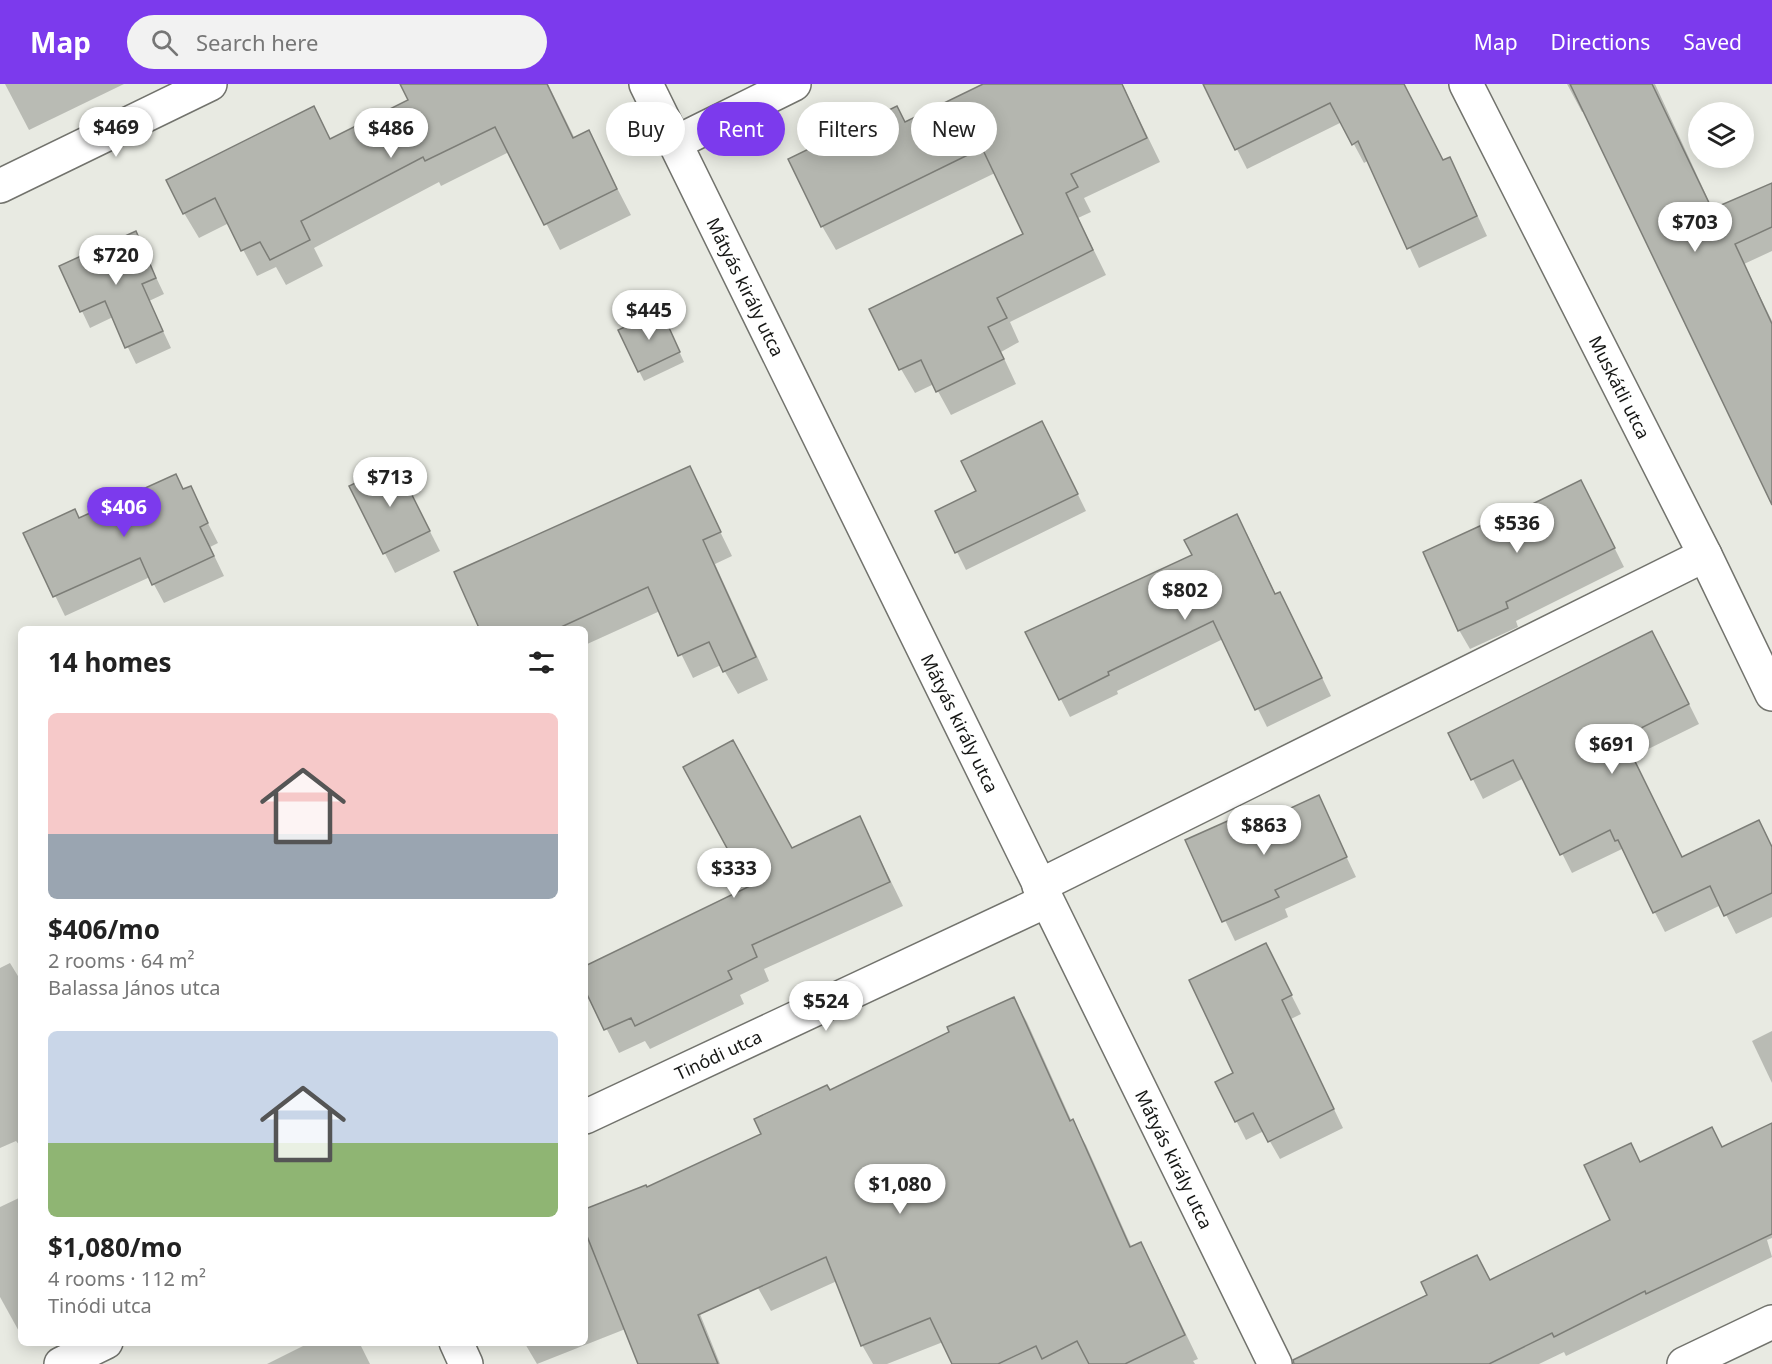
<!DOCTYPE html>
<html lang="en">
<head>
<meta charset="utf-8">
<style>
	body { margin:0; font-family:"Noto Sans",sans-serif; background:#f2f2f2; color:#222; height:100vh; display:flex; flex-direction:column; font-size:22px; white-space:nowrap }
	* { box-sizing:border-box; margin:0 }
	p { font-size:20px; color:#767676 }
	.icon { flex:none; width:33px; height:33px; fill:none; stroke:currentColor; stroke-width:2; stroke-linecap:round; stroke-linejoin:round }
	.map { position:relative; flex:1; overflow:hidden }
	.panel { position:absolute; left:18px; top:542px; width:570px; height:720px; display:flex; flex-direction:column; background:#fff; border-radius:9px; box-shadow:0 3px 15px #0003 }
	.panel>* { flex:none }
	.top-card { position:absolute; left:606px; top:18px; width:570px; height:54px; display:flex; gap:12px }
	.controls { position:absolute; left:1688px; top:18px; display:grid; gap:12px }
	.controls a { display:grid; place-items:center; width:66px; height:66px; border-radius:50%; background:#fff; box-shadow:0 3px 15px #0003; font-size:30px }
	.price { position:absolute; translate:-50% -51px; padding:0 14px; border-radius:21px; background:#fff; color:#222; font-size:20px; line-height:39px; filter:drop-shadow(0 2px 3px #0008) }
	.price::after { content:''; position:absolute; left:50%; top:36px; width:18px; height:14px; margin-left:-9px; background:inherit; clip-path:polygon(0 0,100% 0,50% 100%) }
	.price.selected { background:#7c3aed; color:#fff }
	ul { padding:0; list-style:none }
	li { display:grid; align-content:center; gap:12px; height:318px; padding:0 30px }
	li span { display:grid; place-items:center; height:186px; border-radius:9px; color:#555 }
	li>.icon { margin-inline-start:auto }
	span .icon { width:108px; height:108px; fill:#fffc; stroke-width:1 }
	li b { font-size:26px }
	h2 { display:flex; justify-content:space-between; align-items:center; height:72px; padding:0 30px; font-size:26px }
	.pill { padding:0 21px; border-radius:27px; background:#fff; box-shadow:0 3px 15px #0003; font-size:21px; line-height:54px }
	.pill.selected { background:#7c3aed; color:#fff }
	header { display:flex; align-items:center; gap:36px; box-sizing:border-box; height:84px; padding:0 30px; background:#7c3aed; color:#fff }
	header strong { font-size:28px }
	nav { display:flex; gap:33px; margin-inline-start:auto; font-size:21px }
	.search { width:420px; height:54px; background:#f2f2f2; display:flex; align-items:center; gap:15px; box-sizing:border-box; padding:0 21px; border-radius:33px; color:#767676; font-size:22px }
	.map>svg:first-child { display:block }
	.shadow { fill:#0003 }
	.building { fill:#b4b6af; stroke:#7c7d77; stroke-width:1.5 }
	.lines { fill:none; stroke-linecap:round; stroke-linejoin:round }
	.minor-casing { stroke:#72736d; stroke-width:36 }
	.minor { stroke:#fff; stroke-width:33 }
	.labels { text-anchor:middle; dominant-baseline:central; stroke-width:4.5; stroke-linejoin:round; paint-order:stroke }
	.street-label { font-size:18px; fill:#161715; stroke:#f5f7f0 }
</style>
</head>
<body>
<header>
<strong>Map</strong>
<div class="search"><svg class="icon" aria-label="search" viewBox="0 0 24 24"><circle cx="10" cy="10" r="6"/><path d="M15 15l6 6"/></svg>Search here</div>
<nav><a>Map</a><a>Directions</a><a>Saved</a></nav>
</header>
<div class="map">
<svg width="1772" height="1280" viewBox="0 0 1772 1280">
	<rect width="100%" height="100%" fill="#e8eae2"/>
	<!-- shadow -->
	<g class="shadow">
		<polygon points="5,0 124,0 29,46"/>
		<polygon points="401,0 548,0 575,55 588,48 631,131 560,166 509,68 441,102 439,98 314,164 323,182 286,201 276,183 257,192 229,139 199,154 184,129 313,24 331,56 410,17"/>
		<polygon points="986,0 1122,0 1160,78 1084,114 1091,128 1078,134 1106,191 1010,238 1019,258 1001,268 1016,300 951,331 934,300 915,309 901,285 1025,151 995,89 836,166 822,142 906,39"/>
		<polygon points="1204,0 1404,0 1444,78 1449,75 1460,94 1487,152 1419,184 1369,76 1364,79 1342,38 1247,85"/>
		<polygon points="1567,0 1655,0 1713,126 1772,99 1772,167 1744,180 1772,237 1772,419 1585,27 1582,28"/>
		<polygon points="135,149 164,210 149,217 171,264 136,280 113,233 90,244 61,183"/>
		<polygon points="661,228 684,278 644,297 639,287"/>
		<polygon points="1051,356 1086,427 966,486 937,428 978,408"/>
		<polygon points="396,381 440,467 395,489 351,403"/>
		<polygon points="689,384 732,472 715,480 768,596 738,610 721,581 693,594 660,527 585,561 585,544 481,544 456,489"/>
		<polygon points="1581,397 1624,483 1516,537 1518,543 1470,565 1459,546 1483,446"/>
		<polygon points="190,404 218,459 210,463 224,492 164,519 150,493 65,532 25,450"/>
		<polygon points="1247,450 1276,511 1280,510 1289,526 1331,612 1267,643 1223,555 1117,607 1118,610 1070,633 1027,549"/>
		<polygon points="1663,568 1699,640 1632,673 1683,774 1758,738 1772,762 1772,833 1736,850 1721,821 1665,848 1622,765 1572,789 1524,694 1483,715 1450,650"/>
		<polygon points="1318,713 1356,793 1285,825 1288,833 1235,857 1187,757 1241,733 1248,745"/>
		<polygon points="860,734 903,822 764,885 769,897 740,911 744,920 650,965 645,957 619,969 585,903 585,883 750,804 792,765"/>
		<polygon points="1266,861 1301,930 1291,935 1343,1044 1280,1075 1264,1047 1246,1056 1217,999 1235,990"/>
		<polygon points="10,879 21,897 21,1063 16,1057 0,1064 0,884"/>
		<polygon points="1014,915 1027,938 1072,1038 1086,1061 1132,1164 1140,1160 1154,1184 1198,1275 1193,1277 1195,1280 953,1280 943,1258 887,1280 873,1280 862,1261 837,1197 771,1227 758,1204 763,1051 829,1008"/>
		<polygon points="1772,947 1772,999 1752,957"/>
		<polygon points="1772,1059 1772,1154 1767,1156 1772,1173 1566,1272 1564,1268 1539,1280 1347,1280 1491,1198 1612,1136 1630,1061 1641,1079"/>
		<polygon points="21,1113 21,1251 0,1213 0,1123"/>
		<polygon points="658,1125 720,1280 655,1280 628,1244 537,1280 524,1258 585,1258 585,1127"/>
		<polygon points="311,1258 359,1258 370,1280 267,1280"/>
	</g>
	<!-- building -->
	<g class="building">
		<polygon points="400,0 547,0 573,54 589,46 617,105 544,141 495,43 425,77 423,73 301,137 310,156 270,176 260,158 241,167 215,114 183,130 166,96 314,22 330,55 408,16"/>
		<polygon points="983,0 1122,0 1147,54 1071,90 1078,103 1066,109 1093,166 997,214 1007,234 988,243 1004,275 936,308 921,276 899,286 869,225 1023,150 982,64 821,143 788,75 897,22 905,38"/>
		<polygon points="1203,0 1404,0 1443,76 1450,73 1477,132 1407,165 1358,57 1352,61 1330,19 1235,66"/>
		<polygon points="1570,0 1652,0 1712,125 1772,99 1772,143 1735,160 1772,240 1772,421"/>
		<polygon points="136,147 156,194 142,200 163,247 125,264 105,217 80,228 59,182"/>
		<polygon points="661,226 680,268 638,288 618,246"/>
		<polygon points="1042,337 1078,410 955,469 935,427 976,407 961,377"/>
		<polygon points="396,379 430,447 383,470 349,402"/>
		<polygon points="690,382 721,448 703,456 756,573 723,588 709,558 678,572 648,503 559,544 479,544 454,488"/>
		<polygon points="176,390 183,405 191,402 208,439 200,443 214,472 152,501 140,474 53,513 23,449 75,425 79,434"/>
		<polygon points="1581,396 1615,464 1506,518 1508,524 1458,547 1423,468 1482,441 1484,444"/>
		<polygon points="1237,430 1275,510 1280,508 1322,594 1255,626 1213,537 1108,588 1109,591 1059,616 1025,548 1192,471 1184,456"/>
		<polygon points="1652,547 1689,620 1623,653 1682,773 1759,736 1772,763 1772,809 1724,832 1710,802 1653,829 1618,756 1615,757 1610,746 1560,771 1513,676 1471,696 1448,649"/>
		<polygon points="733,656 792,764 860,732 890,798 752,861 757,873 728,887 732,895 635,942 631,934 604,946 585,906 585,882 748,803 683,683"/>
		<polygon points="1319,711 1347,773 1275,806 1279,813 1222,838 1185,756 1241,731 1247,744"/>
		<polygon points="1266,859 1292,911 1282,916 1334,1025 1268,1058 1253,1029 1235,1038 1215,998 1233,989 1189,896"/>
		<polygon points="1014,913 1070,1037 1073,1035 1130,1163 1141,1158 1185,1251 1125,1280 1089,1280 1077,1257 1042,1275 1036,1262 998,1280 952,1280 930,1234 861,1262 826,1173 698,1231 718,1280 638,1280 585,1147 585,1125 646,1101 647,1103 761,1050 754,1035 827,1001 830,1006 949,948 947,943"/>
		<polygon points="1772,1039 1772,1150 1646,1210 1645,1207 1554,1253 1552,1249 1489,1280 1294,1280 1293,1276 1427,1211 1421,1198 1477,1171 1490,1196 1610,1136 1584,1081 1631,1059 1640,1078 1712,1043 1722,1063"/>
	</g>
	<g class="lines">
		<!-- minor casing -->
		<g class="minor-casing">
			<g id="minor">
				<path id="s1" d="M646,0L1275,1280"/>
				<path id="s2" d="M1466,0L1705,471L1772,610"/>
				<polyline points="675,59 794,0"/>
				<polyline points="0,102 210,0"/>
				<polyline points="1039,802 1705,471"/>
				<path id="s3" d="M585,1033L1046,817"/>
				<polyline points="456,1258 466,1280"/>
				<polyline points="61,1280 106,1258"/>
				<polyline points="1684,1280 1772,1238"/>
			</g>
		</g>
		<!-- minor -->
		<use href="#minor" class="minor"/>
	</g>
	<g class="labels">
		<!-- street labels -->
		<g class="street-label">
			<text stroke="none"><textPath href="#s1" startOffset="226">Mátyás király utca</textPath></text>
			<text stroke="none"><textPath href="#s2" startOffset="340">Muskátli utca</textPath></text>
			<text stroke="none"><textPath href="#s1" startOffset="712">Mátyás király utca</textPath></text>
			<text stroke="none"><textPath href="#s3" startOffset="147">Tinódi utca</textPath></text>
			<text stroke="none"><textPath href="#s1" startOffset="1198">Mátyás király utca</textPath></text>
		</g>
	</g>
</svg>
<div class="controls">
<a><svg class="icon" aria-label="layers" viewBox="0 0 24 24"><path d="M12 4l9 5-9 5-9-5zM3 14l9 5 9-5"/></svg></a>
</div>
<b class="price" style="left:116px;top:74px">$469</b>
<b class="price" style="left:391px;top:75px">$486</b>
<b class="price" style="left:1695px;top:169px">$703</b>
<b class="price" style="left:116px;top:202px">$720</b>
<b class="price" style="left:649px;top:257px">$445</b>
<b class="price" style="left:390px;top:424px">$713</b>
<b class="price selected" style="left:124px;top:454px">$406</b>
<b class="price" style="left:1517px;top:470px">$536</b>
<b class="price" style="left:1185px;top:537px">$802</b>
<b class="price" style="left:1612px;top:691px">$691</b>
<b class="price" style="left:1264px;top:772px">$863</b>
<b class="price" style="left:734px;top:815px">$333</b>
<b class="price" style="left:826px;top:948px">$524</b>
<b class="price" style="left:900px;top:1131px">$1,080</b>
<div class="top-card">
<a class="pill">Buy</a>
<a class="pill selected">Rent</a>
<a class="pill">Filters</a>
<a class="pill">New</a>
</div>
<section class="panel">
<h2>14 homes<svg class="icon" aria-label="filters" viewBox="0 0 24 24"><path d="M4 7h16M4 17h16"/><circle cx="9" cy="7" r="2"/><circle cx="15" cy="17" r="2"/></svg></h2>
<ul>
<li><span style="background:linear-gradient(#f6c9c9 65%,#9aa5b1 0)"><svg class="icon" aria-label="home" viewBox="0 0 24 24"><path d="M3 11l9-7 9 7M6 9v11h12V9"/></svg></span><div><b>$406/mo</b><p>2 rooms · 64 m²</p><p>Balassa János utca</p></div></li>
<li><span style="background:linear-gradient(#c9d6e8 60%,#8fb573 0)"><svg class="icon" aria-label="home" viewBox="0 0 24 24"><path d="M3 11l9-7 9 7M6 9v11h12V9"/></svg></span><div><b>$1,080/mo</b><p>4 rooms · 112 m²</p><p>Tinódi utca</p></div></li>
</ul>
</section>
</div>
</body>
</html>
